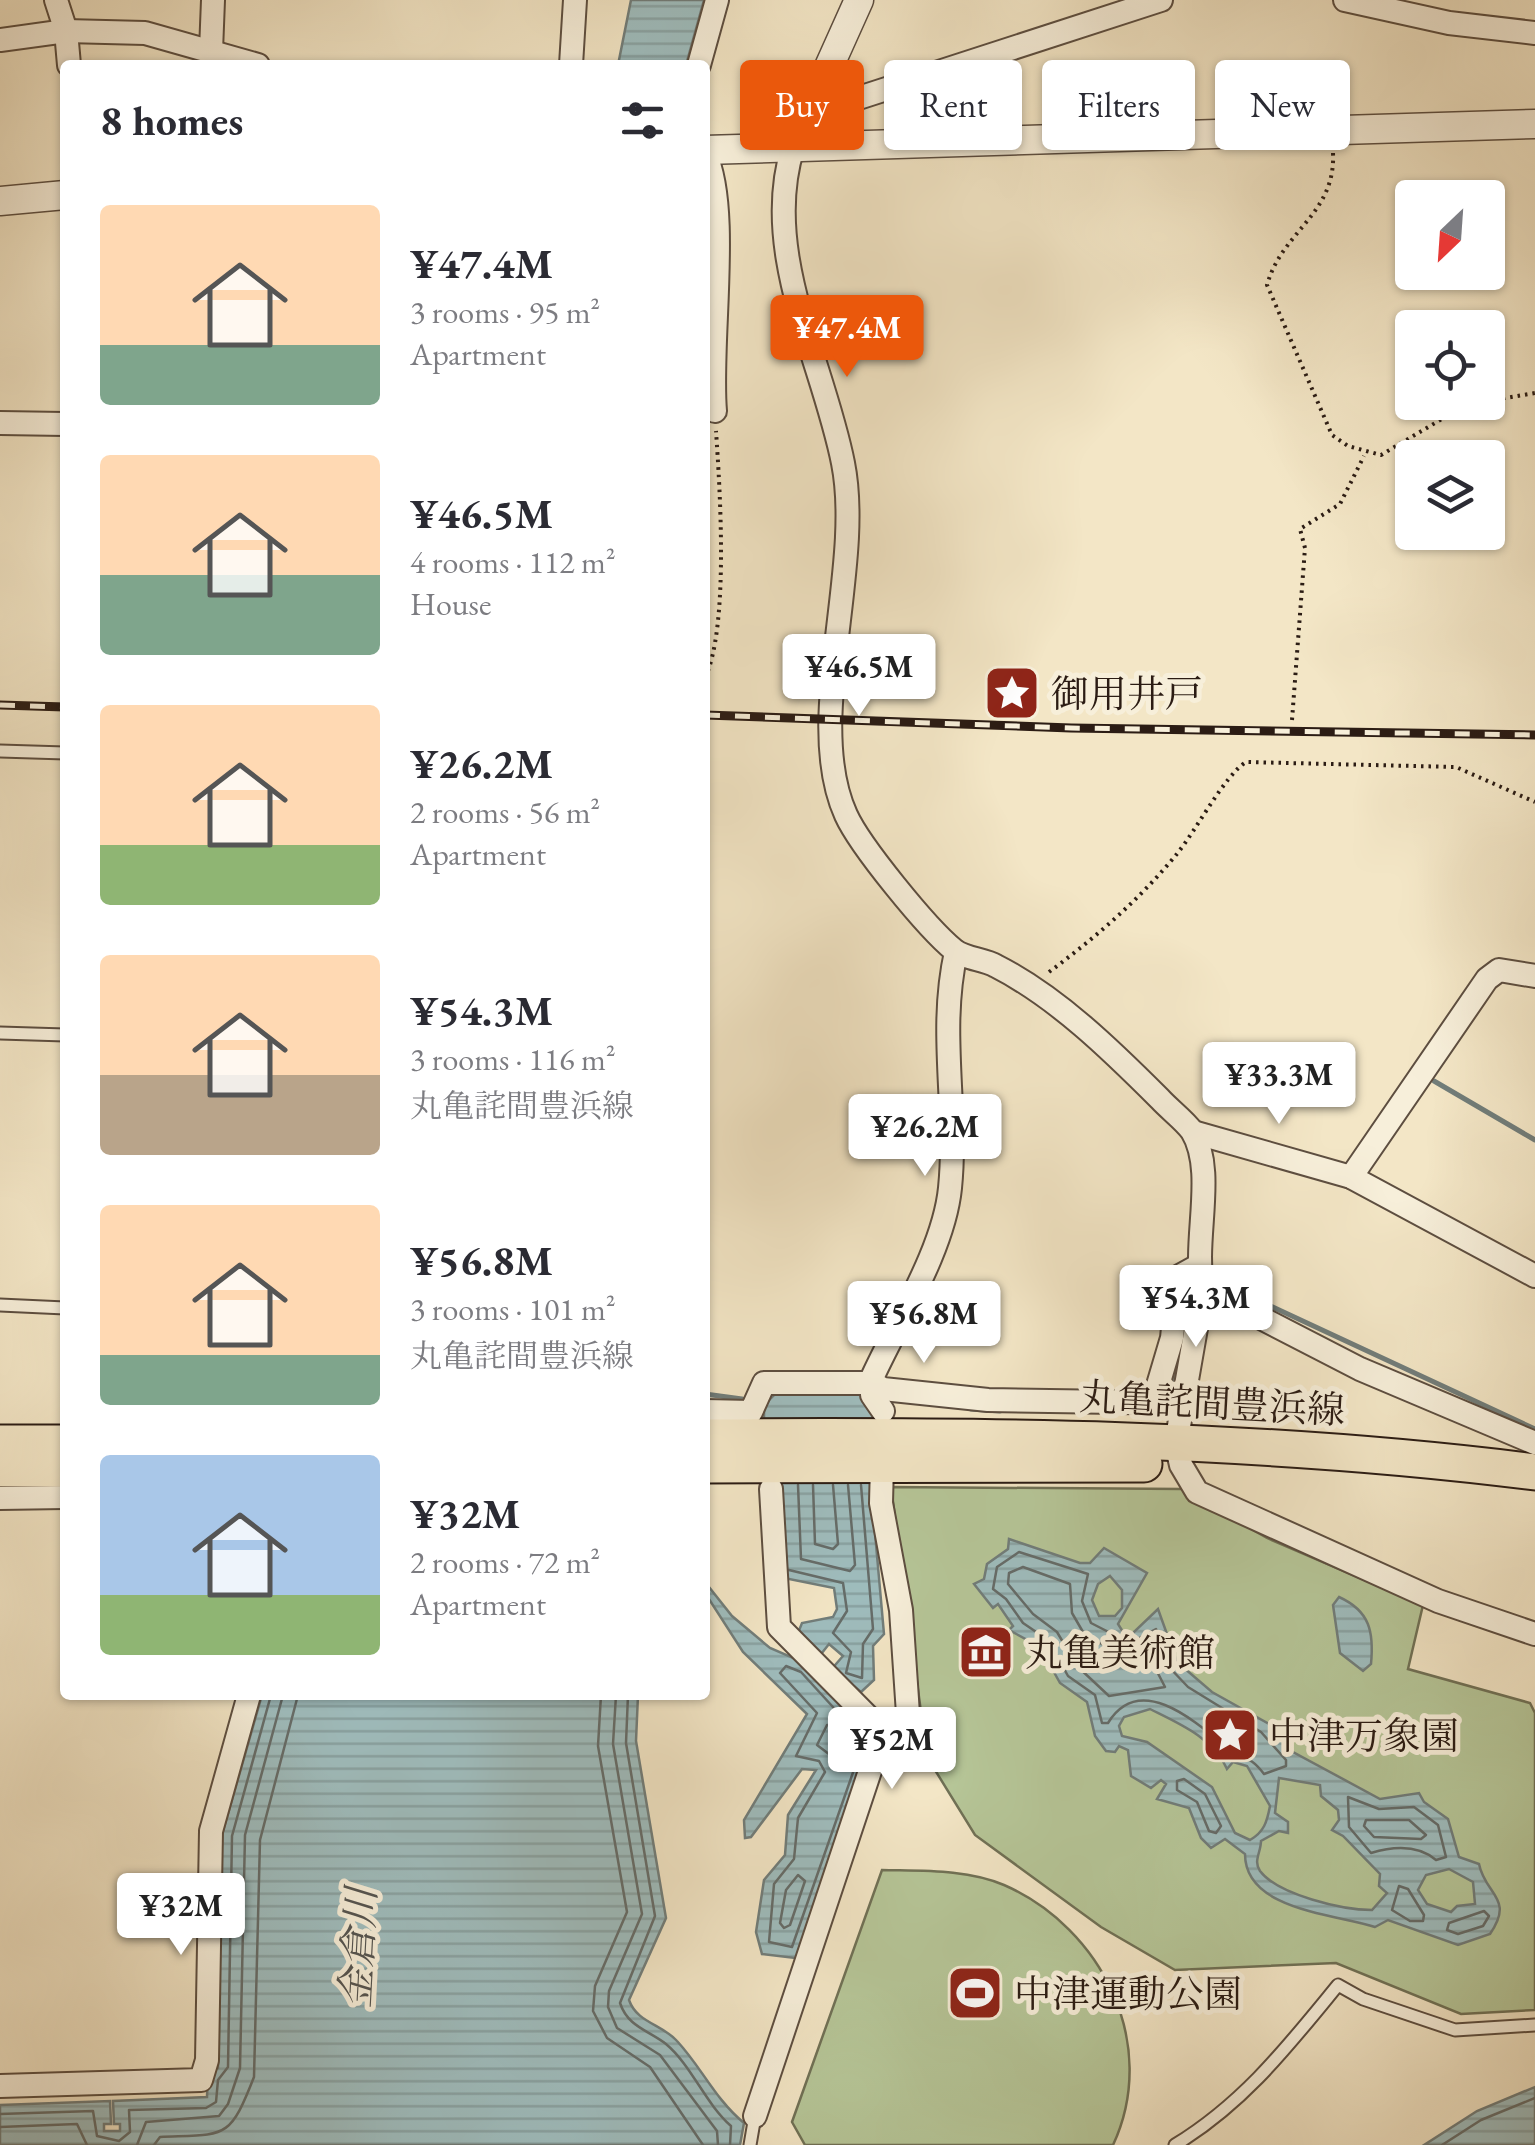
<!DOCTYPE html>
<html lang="en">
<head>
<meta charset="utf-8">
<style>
	body { margin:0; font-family:"EB Garamond","Noto Serif JP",serif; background:#f2f2f3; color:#2b2b33; height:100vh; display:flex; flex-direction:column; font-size:38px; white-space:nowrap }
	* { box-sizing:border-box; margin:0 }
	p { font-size:32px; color:#7c7c81 }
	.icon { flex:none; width:55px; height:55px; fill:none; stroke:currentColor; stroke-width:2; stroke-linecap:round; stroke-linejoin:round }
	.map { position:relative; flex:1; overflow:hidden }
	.sheet { position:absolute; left:60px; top:60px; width:650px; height:1640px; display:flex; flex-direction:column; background:#fff; border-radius:10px; box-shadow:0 2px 8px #0004 }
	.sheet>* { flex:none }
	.banner { position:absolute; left:740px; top:60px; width:645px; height:90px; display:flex; gap:20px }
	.needle { width:65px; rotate:205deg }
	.tools { position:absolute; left:1395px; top:180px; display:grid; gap:20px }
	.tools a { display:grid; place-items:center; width:110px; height:110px; border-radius:10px; background:#fff; box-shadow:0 2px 8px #0004; font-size:50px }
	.price { position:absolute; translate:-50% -85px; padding:0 22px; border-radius:10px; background:#fff; color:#222; font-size:32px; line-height:65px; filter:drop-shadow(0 2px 5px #0008) }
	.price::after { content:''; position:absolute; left:50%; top:60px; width:30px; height:22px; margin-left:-15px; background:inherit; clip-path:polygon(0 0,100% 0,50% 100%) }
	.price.active { background:#ea580c; color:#fff }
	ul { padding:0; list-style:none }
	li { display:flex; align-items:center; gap:30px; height:250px; padding:0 40px }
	li span { display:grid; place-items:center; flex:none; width:280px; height:200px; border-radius:10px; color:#555 }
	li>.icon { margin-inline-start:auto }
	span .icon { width:120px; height:120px; fill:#fffc; stroke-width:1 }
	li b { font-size:42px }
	h2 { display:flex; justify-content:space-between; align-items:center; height:120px; padding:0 40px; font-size:42px }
	.tag { padding:0 35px; border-radius:10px; background:#fff; box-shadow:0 2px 8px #0004; font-size:35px; line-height:90px }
	.tag.active { background:#ea580c; color:#fff }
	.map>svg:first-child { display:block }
	.green { fill:#b6c698; stroke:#707156; stroke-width:2.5 }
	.water { fill:url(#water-rules); stroke:#717d7a; stroke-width:2.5; fill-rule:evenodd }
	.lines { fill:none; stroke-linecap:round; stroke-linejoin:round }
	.shore { stroke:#656c69; stroke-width:2.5 }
	.stream { stroke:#717d7a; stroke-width:5 }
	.service-casing { stroke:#5d4e40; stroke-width:15 }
	.minor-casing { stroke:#5d4e40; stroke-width:26 }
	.tertiary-casing { stroke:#5d4e40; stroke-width:31 }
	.primary-casing { stroke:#2b1c14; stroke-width:39 }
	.path { stroke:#2b1c14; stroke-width:4; stroke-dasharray:2.5 5; stroke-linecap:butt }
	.service { stroke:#f7efda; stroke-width:11 }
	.minor { stroke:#f7efda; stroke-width:22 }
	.tertiary { stroke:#f7efda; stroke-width:28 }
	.primary { stroke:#f3e6c6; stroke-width:35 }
	.rail-casing { stroke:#2b1c14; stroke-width:9 }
	.rail { stroke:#f7efda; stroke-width:5; stroke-dasharray:15; stroke-linecap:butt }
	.labels { text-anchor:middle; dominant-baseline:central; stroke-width:10; stroke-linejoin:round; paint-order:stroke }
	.poi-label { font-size:38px; fill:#2b1c14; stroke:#f7efda; text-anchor:start }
	.street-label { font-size:38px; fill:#2b1c14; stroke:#f7efda }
	.water-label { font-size:40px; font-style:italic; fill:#545450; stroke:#f7efda }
</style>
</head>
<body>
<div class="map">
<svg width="1535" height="2145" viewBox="0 0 1535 2145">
	<defs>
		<pattern id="water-rules" width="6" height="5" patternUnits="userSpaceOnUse" patternTransform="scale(2.5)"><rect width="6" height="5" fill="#9fbdbe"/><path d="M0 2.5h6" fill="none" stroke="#89a2a2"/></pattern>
	</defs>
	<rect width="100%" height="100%" fill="#f3e6c6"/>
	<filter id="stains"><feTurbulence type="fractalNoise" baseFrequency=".002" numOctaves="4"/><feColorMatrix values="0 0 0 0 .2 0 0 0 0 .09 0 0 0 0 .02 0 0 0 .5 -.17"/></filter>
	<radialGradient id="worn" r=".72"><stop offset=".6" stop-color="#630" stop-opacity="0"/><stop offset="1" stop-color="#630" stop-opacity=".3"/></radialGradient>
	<!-- green -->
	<g class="green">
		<polygon points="891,1487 1181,1489 1267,1538 1423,1605 1408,1669 1530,1703 1535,1713 1535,2010 1461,2014 1336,1963 1175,1970 1101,1927 975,1835 927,1757"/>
		<path d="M882,1870C921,1871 967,1869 1004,1885C1102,1928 1160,2044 1113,2145H805L792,2122Z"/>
	</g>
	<!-- water -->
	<g class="water">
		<polygon points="631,0 704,0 686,65 618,65"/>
		<polygon points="866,1389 876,1417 871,1488 884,1634 873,1646 874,1680 861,1692 855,1687 851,1692 830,1671 843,1656 829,1644 818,1658 796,1638 802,1623 833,1617 837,1609 834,1588 779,1577 764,1419 764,1405 777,1392"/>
		<path d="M1009,1539L1080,1563H1090L1104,1548L1147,1573L1118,1624L1123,1632L1133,1633L1158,1609L1177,1662L1212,1692L1269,1724L1293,1752L1380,1799L1419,1793L1424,1802L1448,1819L1459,1857L1479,1864C1485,1895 1515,1898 1490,1934L1458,1945L1388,1920L1375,1927C1334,1914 1245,1910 1245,1854L1225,1839L1211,1848L1201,1838L1189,1808L1157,1799L1166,1784L1161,1780L1151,1788L1131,1776L1128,1750L1119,1746L1115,1752L1106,1751L1095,1736L1087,1702L1060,1683L1040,1647L1009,1630L1013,1626L998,1604L993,1608L974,1584L984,1579L987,1564L1008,1549ZM1110,1576L1122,1590V1608L1115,1616H1099L1092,1600L1098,1584ZM1150,1709C1178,1723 1214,1738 1227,1769L1233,1762L1247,1766L1270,1806C1267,1822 1264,1832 1250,1840L1235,1833L1212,1787L1147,1742L1122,1736L1119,1726L1124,1717ZM1279,1778L1320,1785L1321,1796L1338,1810L1339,1820L1332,1830L1343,1836L1380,1874L1379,1886L1387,1893L1372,1910C1343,1910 1278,1895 1260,1871C1253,1861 1261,1852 1261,1841L1279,1831L1288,1833V1822L1275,1813ZM1449,1869L1473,1882L1475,1904L1457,1906L1451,1912L1427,1904L1418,1890L1426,1875Z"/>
		<polygon points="705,1582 732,1616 770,1648 805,1663 876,1738 803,1959 762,1954 756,1932 764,1880 785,1855 788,1815 816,1770 802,1769 751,1837 745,1838 744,1820 807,1714 743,1652 705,1593"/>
		<path d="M1339,1597C1370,1611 1374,1632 1371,1664L1363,1671L1340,1653L1333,1605Z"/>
		<path d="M262,1695H638L636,1741L666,1918L629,2000C637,2023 662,2024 677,2041C702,2068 715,2099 744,2123L740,2145H0V2105L110,2101L111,2124H104V2131H120V2124H114L113,2101L207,2097L208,2069L218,2068L222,1835Z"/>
		<polygon points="1535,2087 1535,2145 1424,2145 1477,2111"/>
	</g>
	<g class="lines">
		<!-- shore -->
		<g class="shore">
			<polyline points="798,1485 801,1559 850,1571 855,1565 848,1485"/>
			<polyline points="813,1485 815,1544 833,1549 838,1544 833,1485"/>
			<path d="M1019,1552L1088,1574L1082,1601L1091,1623L1130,1643L1156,1629L1168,1666L1188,1687L1261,1732L1286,1760V1766L1264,1774C1247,1752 1243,1762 1227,1748C1196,1722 1140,1671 1108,1723H1102L1095,1695L1068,1676L1048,1640L1023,1623L1006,1599L993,1589L997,1567Z"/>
			<polygon points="1023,1567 1070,1584 1072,1613 1083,1632 1116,1653 1148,1654 1165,1687 1109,1696 1077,1666 1057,1632 1033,1614 1008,1584 1009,1573"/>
			<polyline points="789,1570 843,1583 847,1611 833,1633 851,1652 846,1673 862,1678 863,1644 873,1629 861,1485"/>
			<polygon points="786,1666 801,1672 864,1741 792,1947 769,1942 774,1884 794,1859 798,1818 825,1772 819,1761 796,1756 817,1713 780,1673"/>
			<polyline points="601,1695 598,1746 627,1912 595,1986 593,2011 607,2038 650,2067 703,2145"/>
			<polyline points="616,1695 613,1744 642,1914 609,1991 608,2007 617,2028 660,2055 717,2131 718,2145"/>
			<path d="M628,1695L626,1743L655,1916L620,2003C628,2027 648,2030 666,2044C692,2066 705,2103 731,2126L730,2145"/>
			<polygon points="827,1725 833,1725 849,1743 842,1764 817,1745"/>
			<polygon points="1184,1779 1205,1794 1221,1826 1216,1833 1209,1831 1197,1802 1177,1790 1177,1781"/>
			<path d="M1348,1797L1379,1809L1414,1807L1438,1825L1446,1857L1436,1860C1417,1844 1391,1847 1371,1853L1349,1827Z"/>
			<polygon points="1366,1820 1409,1820 1426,1835 1421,1839 1374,1837 1364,1826"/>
			<polygon points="798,1875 805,1881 790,1925 784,1928 780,1923 786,1890"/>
			<polygon points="1399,1886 1408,1889 1424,1915 1423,1921 1410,1921 1392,1910"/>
			<polygon points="1484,1911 1489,1916 1483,1926 1458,1934 1447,1930 1449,1923"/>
			<polyline points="0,2114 93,2111 97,2136 119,2141 130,2132 129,2110 206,2108 216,2102 218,2080 228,2067 232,1836 271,1695"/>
			<polyline points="0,2127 77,2124 87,2145"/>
			<polyline points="137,2145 146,2122 219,2116 228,2104 240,2068 245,1835 283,1695"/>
			<path d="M154,2145L160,2137C226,2134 229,2141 254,2077L260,1840L298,1695"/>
			<polyline points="1442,2145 1481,2120 1535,2098"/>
		</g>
		<!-- stream -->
		<g class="stream">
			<polyline points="1434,1081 1535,1140"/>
			<polyline points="1208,1277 1535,1429"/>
			<polyline points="705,1394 742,1399"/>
			<polyline points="1169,1394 1174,1370"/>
			<polyline points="971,1409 1000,1411"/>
		</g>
		<!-- service casing -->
		<g class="service-casing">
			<g id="service">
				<polyline points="0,751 65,753"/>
				<polyline points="0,1033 65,1035"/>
				<polyline points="0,1305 65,1308"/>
				<polyline points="750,2145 755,2116"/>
				<path d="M1175,2145C1244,2103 1288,2046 1338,1985L1363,1999L1455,2030L1535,2025"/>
			</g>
		</g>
		<!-- minor casing -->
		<g class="minor-casing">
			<g id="minor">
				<polyline points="56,0 66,31 69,65"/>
				<polyline points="1345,0 1449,23 1535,33"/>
				<polyline points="0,40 66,31 145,33 258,65"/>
				<polyline points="211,51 213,0"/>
				<polyline points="571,65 575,0"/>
				<polyline points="699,65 717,0"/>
				<polyline points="814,102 840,104 1161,0"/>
				<path d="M793,147C760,252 823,361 843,463C864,568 803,721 846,815C860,846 927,928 954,950C965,959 984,959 996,966C1057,997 1112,1051 1160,1099C1169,1109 1184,1120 1192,1131C1217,1172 1192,1242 1203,1288L1176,1443L1181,1465L1197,1492L1438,1601L1535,1634"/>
				<path d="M705,154C731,209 709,343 715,411"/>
				<polyline points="0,423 65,424"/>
				<polyline points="1193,1132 1351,1177 1535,1276"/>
				<polyline points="1351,1177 1487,979 1499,970 1535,976"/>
				<polyline points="1203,1288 1360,1369 1535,1443"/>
				<polyline points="1153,1402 1172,1338 1178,1277 1198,1266"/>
				<polyline points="705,1411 751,1412 764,1383 872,1383 883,1389 988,1400 1184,1403"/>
				<path d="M883,1411L872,1395V1378C898,1321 944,1249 950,1188C958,1108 938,1033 956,952"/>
				<polyline points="882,1464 881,1503 901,1610 909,1729 883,1732"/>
				<polyline points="0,1498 65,1497"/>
				<polyline points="0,2086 201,2080 207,2060 211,1831 249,1695"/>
				<polyline points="755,2116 883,1732 779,1627 771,1489"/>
			</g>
		</g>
		<!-- tertiary casing -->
		<g class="tertiary-casing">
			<g id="tertiary">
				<polyline points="793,147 859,0"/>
				<polyline points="705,150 1535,124"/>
				<polyline points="0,201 65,195"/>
			</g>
		</g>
		<!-- primary casing -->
		<g class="primary-casing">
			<g id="primary">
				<path d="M705,1437C982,1435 1260,1437 1535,1472"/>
				<polyline points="0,1443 65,1443"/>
				<polyline points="705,1465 1144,1464"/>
				<polyline points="0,1469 65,1469"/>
			</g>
		</g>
		<!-- path -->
		<g class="path">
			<path d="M1333,153C1336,214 1282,231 1267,285L1332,435L1348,446L1381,455L1452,413L1483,402"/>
			<polyline points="1488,401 1535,393"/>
			<path d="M705,678C729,627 720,490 716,431"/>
			<polyline points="1292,720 1305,548 1300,529 1340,504 1364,456"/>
			<path d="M1049,972C1095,938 1139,900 1176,855C1196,831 1224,776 1246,762L1456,767L1535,802"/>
		</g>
		<!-- service -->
		<use href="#service" class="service"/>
		<!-- minor -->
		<use href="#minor" class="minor"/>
		<!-- tertiary -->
		<use href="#tertiary" class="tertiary"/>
		<!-- primary -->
		<use href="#primary" class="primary"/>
		<!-- rail casing -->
		<g class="rail-casing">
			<g id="rail">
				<polyline points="0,705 65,707"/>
				<polyline points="705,715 1071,728 1535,735"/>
			</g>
		</g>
		<!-- rail -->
		<use href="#rail" class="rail"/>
	</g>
	<!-- icons -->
	<defs>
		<g id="sight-square" transform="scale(2.875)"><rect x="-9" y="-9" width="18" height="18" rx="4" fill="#8f2418" stroke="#f7efda"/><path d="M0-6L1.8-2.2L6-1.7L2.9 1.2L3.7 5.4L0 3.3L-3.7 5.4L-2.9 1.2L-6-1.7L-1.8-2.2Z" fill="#fff"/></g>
		<g id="museum-square" transform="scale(2.875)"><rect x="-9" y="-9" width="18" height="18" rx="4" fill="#8f2418" stroke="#f7efda"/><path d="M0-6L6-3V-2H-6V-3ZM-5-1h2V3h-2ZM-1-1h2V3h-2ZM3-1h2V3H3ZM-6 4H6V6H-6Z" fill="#fff"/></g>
		<g id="stadium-square" transform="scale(2.875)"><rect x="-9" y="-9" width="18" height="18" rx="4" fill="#8f2418" stroke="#f7efda"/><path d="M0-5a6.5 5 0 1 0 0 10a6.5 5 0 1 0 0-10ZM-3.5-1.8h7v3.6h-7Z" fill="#fff"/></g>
	</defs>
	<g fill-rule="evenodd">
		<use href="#sight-square" x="1012" y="693"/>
		<use href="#museum-square" x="986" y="1652"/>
		<use href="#sight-square" x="1230" y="1735"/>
		<use href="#stadium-square" x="975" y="1993"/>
	</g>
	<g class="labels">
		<!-- poi labels -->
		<g class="poi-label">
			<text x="1051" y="693">御用井戸</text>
			<text x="1025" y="1652">丸亀美術館</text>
			<text x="1269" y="1735">中津万象園</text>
			<text x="1014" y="1993">中津運動公園</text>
		</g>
		<!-- street labels -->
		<g class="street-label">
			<text transform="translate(1212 1403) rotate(3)">丸亀詫間豊浜線</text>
		</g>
		<!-- water labels -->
		<g class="water-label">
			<text transform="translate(358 1948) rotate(-87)">金倉川</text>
		</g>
	</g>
	<rect width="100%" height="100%" filter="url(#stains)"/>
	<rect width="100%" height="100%" fill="url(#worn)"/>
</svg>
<div class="tools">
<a><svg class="needle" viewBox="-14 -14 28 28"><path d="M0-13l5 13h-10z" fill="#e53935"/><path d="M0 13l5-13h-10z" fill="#7c7c81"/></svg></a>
<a><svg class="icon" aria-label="locate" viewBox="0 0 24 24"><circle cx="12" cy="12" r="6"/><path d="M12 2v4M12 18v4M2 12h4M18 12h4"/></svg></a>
<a><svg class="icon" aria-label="layers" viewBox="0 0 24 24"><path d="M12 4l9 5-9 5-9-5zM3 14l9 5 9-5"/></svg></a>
</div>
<b class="price active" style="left:847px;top:380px">¥47.4M</b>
<b class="price" style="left:859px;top:719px">¥46.5M</b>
<b class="price" style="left:1279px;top:1127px">¥33.3M</b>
<b class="price" style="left:925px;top:1179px">¥26.2M</b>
<b class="price" style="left:1196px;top:1350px">¥54.3M</b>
<b class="price" style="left:924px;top:1366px">¥56.8M</b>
<b class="price" style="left:892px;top:1792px">¥52M</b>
<b class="price" style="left:181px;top:1958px">¥32M</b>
<div class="banner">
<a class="tag active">Buy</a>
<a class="tag">Rent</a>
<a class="tag">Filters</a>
<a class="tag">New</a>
</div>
<section class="sheet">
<h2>8 homes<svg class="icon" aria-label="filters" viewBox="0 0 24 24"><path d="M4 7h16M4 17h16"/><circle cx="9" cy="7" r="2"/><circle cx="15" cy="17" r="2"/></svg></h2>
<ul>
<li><span style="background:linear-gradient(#ffd9b3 70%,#7fa58c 0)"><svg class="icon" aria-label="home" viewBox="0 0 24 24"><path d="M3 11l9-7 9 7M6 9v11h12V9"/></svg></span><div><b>¥47.4M</b><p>3 rooms · 95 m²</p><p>Apartment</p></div></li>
<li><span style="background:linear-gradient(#ffd9b3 60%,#7fa58c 0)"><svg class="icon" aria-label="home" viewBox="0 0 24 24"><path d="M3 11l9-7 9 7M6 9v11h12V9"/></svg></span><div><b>¥46.5M</b><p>4 rooms · 112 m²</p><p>House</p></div></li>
<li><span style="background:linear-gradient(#ffd9b3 70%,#8fb573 0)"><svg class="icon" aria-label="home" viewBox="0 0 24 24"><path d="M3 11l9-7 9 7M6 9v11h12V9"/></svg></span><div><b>¥26.2M</b><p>2 rooms · 56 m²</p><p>Apartment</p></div></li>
<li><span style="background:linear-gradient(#ffd9b3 60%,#b9a48a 0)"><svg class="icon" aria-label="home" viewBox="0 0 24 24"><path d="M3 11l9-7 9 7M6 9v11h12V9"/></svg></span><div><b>¥54.3M</b><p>3 rooms · 116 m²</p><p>丸亀詫間豊浜線</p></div></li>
<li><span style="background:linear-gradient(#ffd9b3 75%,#7fa58c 0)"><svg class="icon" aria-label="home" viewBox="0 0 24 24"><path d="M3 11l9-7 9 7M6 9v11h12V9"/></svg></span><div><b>¥56.8M</b><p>3 rooms · 101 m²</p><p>丸亀詫間豊浜線</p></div></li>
<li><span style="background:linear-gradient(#a9c7e8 70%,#8fb573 0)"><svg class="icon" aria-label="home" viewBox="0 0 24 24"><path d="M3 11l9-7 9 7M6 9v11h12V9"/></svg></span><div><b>¥32M</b><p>2 rooms · 72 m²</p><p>Apartment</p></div></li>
</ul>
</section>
</div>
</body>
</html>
